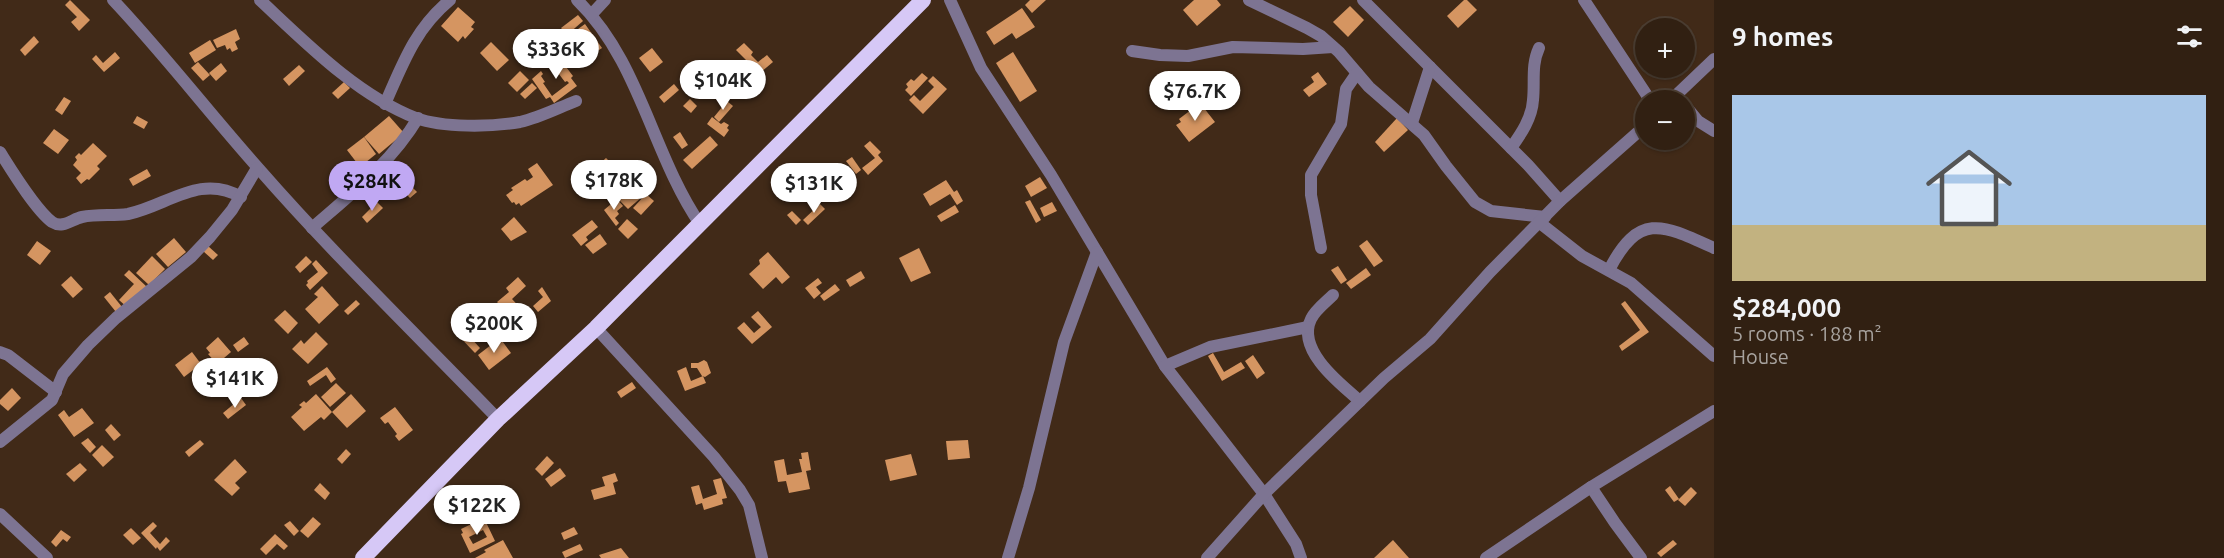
<!DOCTYPE html>
<html lang="en">
<head>
<meta charset="utf-8">
<style>
	body { margin:0; font-family:Ubuntu,sans-serif; background:#39281b; color:#f1f3f6; height:100vh; display:flex; flex-direction:column; font-size:22px; white-space:nowrap }
	* { box-sizing:border-box; margin:0 }
	p { font-size:20px; color:#a8a39f }
	.icon { flex:none; width:33px; height:33px; fill:none; stroke:currentColor; stroke-width:2; stroke-linecap:round; stroke-linejoin:round }
	.map { position:relative; flex:1; overflow:hidden }
	.sheet { display:flex; flex-direction:column; background:#312012; width:510px }
	.sheet>* { flex:none }
	.tools { position:absolute; left:1635px; top:18px; display:grid; gap:12px }
	.tools a { display:grid; place-items:center; width:60px; height:60px; border-radius:50%; background:#312012; box-shadow:0 2px 4px #0004,0 0 0 2px #4c3e32; font-size:30px }
	.price { position:absolute; translate:-50% -51px; padding:0 14px; border-radius:21px; background:#fff; color:#222; font-size:20px; line-height:39px; filter:drop-shadow(0 2px 3px #0008) }
	.price::after { content:''; position:absolute; left:50%; top:36px; width:18px; height:14px; margin-left:-9px; background:inherit; clip-path:polygon(0 0,100% 0,50% 100%) }
	.price.on { background:#c0a8f3; color:#111 }
	ul { padding:0; list-style:none }
	li { display:grid; align-content:center; gap:12px; height:318px; padding:0 18px }
	li+li { border-top:2px solid #4c3e32 }
	li span { display:grid; place-items:center; height:186px; border-radius:0px; color:#555 }
	li>.icon { margin-inline-start:auto }
	span .icon { width:108px; height:108px; fill:#fffc; stroke-width:1 }
	li b { font-size:26px }
	h2 { display:flex; justify-content:space-between; align-items:center; height:72px; padding:0 18px; font-size:26px }
	main { display:flex; flex:1; min-height:0 }
	.map>svg:first-child { display:block }
	.building { fill:#d59561; fill-rule:evenodd }
	.lines { fill:none; stroke-linecap:round; stroke-linejoin:round }
	.minor { stroke:#7d7492; stroke-width:12 }
	.trunk { stroke:#d6c8f6; stroke-width:16 }
</style>
</head>
<body>
<main>
<div class="map">
<svg width="1714" height="558" viewBox="0 0 1714 558">
	<rect width="100%" height="100%" fill="#412a18"/>
	<!-- building -->
	<g class="building">
		<polygon points="70,0 90,20 79,31 71,22 77,17 65,5"/>
		<polygon points="1030,0 1046,0 1032,13 1025,5"/>
		<polygon points="1194,0 1217,0 1221,5 1197,26 1183,10"/>
		<polygon points="1464,0 1467,0 1477,10 1458,28 1447,16"/>
		<polygon points="1350,6 1364,20 1348,37 1333,22"/>
		<polygon points="458,7 475,22 471,27 474,29 465,39 463,36 458,42 441,26"/>
		<polygon points="1022,8 1035,27 1016,39 1012,33 994,45 986,32"/>
		<polygon points="578,15 583,21 567,35 561,28"/>
		<polygon points="585,24 602,48 584,60 580,55 591,47 578,29"/>
		<polygon points="236,29 240,39 235,42 238,49 232,52 230,48 227,50 225,45 217,48 213,40"/>
		<polygon points="34,36 39,42 25,56 20,50"/>
		<polygon points="210,40 216,50 195,63 189,53"/>
		<polygon points="491,42 509,60 497,71 480,53"/>
		<polygon points="744,43 753,52 751,55 758,62 767,55 773,62 755,77 749,70 753,67 736,50"/>
		<polygon points="652,48 663,62 650,72 639,58"/>
		<polygon points="553,50 573,76 571,78 577,86 554,103 550,97 546,99 532,79 541,71 543,74 541,76 545,82 543,83 552,96 569,83 567,81 565,82 552,65 556,62 549,53"/>
		<polygon points="115,52 120,58 104,72 92,59 96,55 103,63"/>
		<polygon points="1013,52 1037,91 1020,102 996,63"/>
		<polygon points="545,54 551,61 544,68 537,60"/>
		<polygon points="198,62 210,75 203,81 191,68"/>
		<polygon points="221,63 227,71 216,81 209,73"/>
		<polygon points="299,65 305,71 289,86 283,79"/>
		<polygon points="520,71 529,80 517,92 508,83"/>
		<polygon points="1318,72 1327,84 1309,97 1303,90 1314,82 1311,77"/>
		<polygon points="922,73 928,78 911,96 905,90 908,87 906,84 911,79 914,81"/>
		<polygon points="933,76 947,89 923,114 909,100 914,95 920,101 934,87 928,81"/>
		<polygon points="344,82 350,88 338,99 332,93"/>
		<polygon points="532,83 537,88 525,99 520,94"/>
		<polygon points="674,84 679,90 664,103 659,97"/>
		<polygon points="64,97 71,101 62,115 55,110"/>
		<polygon points="690,99 697,106 691,113 683,106"/>
		<polygon points="727,101 733,106 719,122 714,117"/>
		<polygon points="1200,103 1215,122 1189,142 1176,125 1181,122 1179,119"/>
		<polygon points="137,116 148,122 144,129 133,123"/>
		<polygon points="389,116 404,133 379,154 364,137"/>
		<polygon points="712,117 721,124 724,122 729,125 727,128 729,130 724,137 707,124"/>
		<polygon points="1397,118 1408,130 1384,152 1375,142"/>
		<polygon points="54,129 69,140 58,154 43,143"/>
		<polygon points="680,132 688,145 682,149 673,137"/>
		<polygon points="710,136 718,145 692,169 683,160"/>
		<polygon points="364,137 376,154 360,167 347,150"/>
		<polygon points="870,141 881,152 878,155 883,161 868,175 862,168 875,158 864,146"/>
		<polygon points="93,143 107,156 97,166 100,169 89,180 87,179 81,184 76,178 81,173 73,165 77,160 75,157 79,153 81,155"/>
		<polygon points="852,157 861,170 856,174 846,161"/>
		<polygon points="606,158 612,164 595,179 589,173"/>
		<polygon points="537,163 553,185 521,206 519,203 516,205 514,202 512,203 506,195 513,190 511,188 525,179 527,181 533,177 528,169"/>
		<polygon points="147,169 151,176 133,186 129,179"/>
		<polygon points="641,177 654,187 648,194 636,184"/>
		<polygon points="1040,177 1047,188 1031,197 1025,186"/>
		<polygon points="398,178 406,186 400,192 392,184"/>
		<polygon points="946,180 954,192 957,190 963,201 957,205 950,194 930,206 923,194"/>
		<polygon points="409,184 417,192 410,198 403,191"/>
		<polygon points="634,187 643,196 628,209 619,200"/>
		<polygon points="818,187 826,196 820,202 811,193"/>
		<polygon points="646,194 654,201 641,215 633,208"/>
		<polygon points="617,199 623,206 617,211 619,214 615,218 619,223 616,226 604,210"/>
		<polygon points="1030,200 1041,220 1036,223 1025,202"/>
		<polygon points="377,202 383,208 367,223 362,217"/>
		<polygon points="1052,202 1057,211 1044,217 1040,208"/>
		<polygon points="820,204 825,209 808,225 803,220"/>
		<polygon points="955,205 959,212 941,222 937,216"/>
		<polygon points="792,211 801,220 796,225 787,215"/>
		<polygon points="514,217 527,232 511,241 501,229"/>
		<polygon points="627,219 638,229 628,239 618,229"/>
		<polygon points="592,220 598,227 586,237 588,240 581,246 572,235"/>
		<polygon points="600,234 607,244 593,254 585,245"/>
		<polygon points="174,238 186,252 168,267 156,254"/>
		<polygon points="1367,240 1383,261 1374,267 1359,246"/>
		<polygon points="37,241 51,251 40,265 27,255"/>
		<polygon points="208,246 218,255 213,260 203,251"/>
		<polygon points="919,248 931,273 911,282 899,258"/>
		<polygon points="768,252 790,277 782,284 776,277 763,289 749,274 760,264 759,260"/>
		<polygon points="152,256 165,269 149,285 136,273"/>
		<polygon points="306,256 312,262 300,273 295,267"/>
		<polygon points="316,260 328,273 310,290 306,285 308,283 307,281 318,272 312,264"/>
		<polygon points="1338,266 1347,280 1341,284 1331,270"/>
		<polygon points="1366,268 1371,275 1351,289 1346,283"/>
		<polygon points="129,270 147,287 128,308 119,300 134,284 124,275"/>
		<polygon points="861,271 865,278 850,287 846,280"/>
		<polygon points="71,276 83,289 73,298 61,285"/>
		<polygon points="518,277 526,286 512,299 525,313 515,321 497,302 509,292 506,288"/>
		<polygon points="818,278 822,283 816,287 821,293 814,299 805,288"/>
		<polygon points="835,284 840,290 824,301 820,296"/>
		<polygon points="322,286 339,305 319,324 305,309 318,297 314,294"/>
		<polygon points="542,287 551,301 538,312 533,306 543,297 538,291"/>
		<polygon points="110,292 122,307 116,312 104,297"/>
		<polygon points="356,300 360,304 348,315 344,311"/>
		<polygon points="1625,301 1649,332 1622,351 1619,346 1640,330 1621,304"/>
		<polygon points="285,310 298,323 288,334 274,320"/>
		<polygon points="758,311 772,327 752,344 737,328 744,322 754,333 761,327 751,317"/>
		<polygon points="477,313 491,330 476,341 463,324"/>
		<polygon points="460,326 480,348 475,353 454,331"/>
		<polygon points="316,332 328,344 308,364 292,349 301,340 304,344"/>
		<polygon points="218,337 231,352 217,364 208,354 210,353 206,348"/>
		<polygon points="244,337 249,344 238,352 233,345"/>
		<polygon points="500,338 511,353 489,370 478,355"/>
		<polygon points="192,352 201,364 184,377 175,365"/>
		<polygon points="1213,353 1224,372 1241,362 1245,368 1222,381 1208,356"/>
		<polygon points="1253,355 1265,373 1257,379 1245,361"/>
		<polygon points="704,360 707,362 711,373 705,377 702,376 697,368 691,368 691,363 698,363"/>
		<polygon points="327,367 336,379 331,383 326,375 310,386 307,381"/>
		<polygon points="686,367 691,381 703,376 706,383 685,391 677,371"/>
		<polygon points="632,382 636,388 621,398 617,392"/>
		<polygon points="336,383 346,393 330,407 321,397"/>
		<polygon points="12,388 21,398 8,411 0,404 0,400"/>
		<polygon points="316,394 332,412 324,420 321,417 304,431 291,417 302,407 299,405 304,401 306,403"/>
		<polygon points="351,394 366,411 347,428 332,412"/>
		<polygon points="241,398 246,405 228,419 223,413"/>
		<polygon points="395,407 413,430 399,441 395,436 397,434 388,422 385,424 380,418"/>
		<polygon points="82,408 94,423 74,437 58,415 64,410 69,417"/>
		<polygon points="111,424 121,435 114,441 105,430"/>
		<polygon points="88,438 96,447 90,453 81,443"/>
		<polygon points="200,440 204,444 189,457 185,452"/>
		<polygon points="968,440 970,458 948,460 946,441"/>
		<polygon points="102,445 114,457 103,467 92,455"/>
		<polygon points="346,449 351,454 342,464 337,459"/>
		<polygon points="808,452 811,470 806,471 810,489 789,493 786,481 778,482 774,461 784,459 787,475 802,472 799,459 802,459 801,453"/>
		<polygon points="911,454 917,475 890,481 885,460"/>
		<polygon points="547,456 554,463 542,476 535,469"/>
		<polygon points="235,459 247,472 235,483 240,488 232,496 214,480"/>
		<polygon points="80,463 87,470 74,482 66,474"/>
		<polygon points="560,468 566,476 551,487 545,479"/>
		<polygon points="615,473 618,481 613,483 616,494 594,500 591,490 605,486 602,477"/>
		<polygon points="721,478 727,498 722,499 723,504 704,510 702,503 696,505 691,487 699,485 703,499 717,494 713,480"/>
		<polygon points="320,483 330,493 325,500 314,490"/>
		<polygon points="1670,486 1679,499 1674,502 1665,490"/>
		<polygon points="1691,487 1697,493 1685,506 1678,500"/>
		<polygon points="313,517 321,524 308,538 300,531"/>
		<path d="M484,518L495,541L470,553L461,534L463,533L461,529ZM483,530L487,537L473,544L469,537Z"/>
		<polygon points="290,521 299,531 294,536 284,525"/>
		<polygon points="153,522 157,526 150,533 160,544 166,537 170,541 160,551 157,547 156,549 141,533"/>
		<polygon points="574,527 578,534 564,540 561,533"/>
		<polygon points="131,528 141,538 133,545 123,535"/>
		<polygon points="61,530 71,537 67,542 63,539 56,547 51,542"/>
		<polygon points="275,534 288,546 284,550 277,544 266,555 260,549"/>
		<polygon points="503,540 513,558 475,558 486,552 484,550"/>
		<polygon points="1393,540 1409,558 1374,558"/>
		<polygon points="1673,540 1677,544 1661,557 1657,553"/>
		<polygon points="580,544 583,550 565,558 562,552"/>
		<polygon points="621,548 629,558 601,558 599,555"/>
	</g>
	<g class="lines">
		<!-- minor -->
		<g class="minor">
			<path d="M113,0C164,54 209,113 259,169C335,256 418,336 498,419"/>
			<path d="M260,0C306,43 357,95 416,118C443,128 492,127 520,122C539,118 558,108 576,101"/>
			<path d="M577,0C640,61 652,154 700,224"/>
			<polyline points="950,0 981,68 1051,175 1165,366 1264,494 1296,544 1301,558"/>
			<polyline points="1249,0 1307,28 1321,36 1339,52 1369,87 1424,135 1446,166 1475,202 1491,211 1545,217"/>
			<polyline points="1363,0 1528,165 1560,201"/>
			<polyline points="1584,0 1650,100"/>
			<polyline points="592,14 605,0"/>
			<polyline points="1132,51 1160,55 1188,56 1233,47 1303,49 1333,47"/>
			<polyline points="1671,100 1714,59"/>
			<path d="M385,104C403,63 415,29 450,0"/>
			<polyline points="1684,104 1698,121 1714,131"/>
			<polyline points="1412,123 1430,67"/>
			<path d="M1511,148C1521,134 1532,118 1533,100C1535,82 1531,65 1539,48"/>
			<path d="M0,152C12,171 35,209 52,222C63,229 72,219 82,217C97,214 113,216 128,214C167,206 200,173 241,197"/>
			<polyline points="1540,223 1582,256 1631,283 1714,356"/>
			<path d="M312,228C351,194 391,163 418,118"/>
			<polyline points="1321,248 1311,195 1311,175 1341,124 1346,89 1357,73"/>
			<path d="M1609,270C1639,212 1662,224 1714,248"/>
			<path d="M1333,295C1326,302 1315,310 1311,319C1296,350 1340,384 1360,401"/>
			<polyline points="596,328 714,457 740,490 749,505 762,558"/>
			<polyline points="0,352 8,355 56,392"/>
			<polyline points="1165,366 1210,347 1308,327"/>
			<polyline points="0,442 52,400 63,374 88,345 116,318 191,257 210,237 232,210 257,168"/>
			<polyline points="1591,487 1615,523 1641,558"/>
			<polyline points="0,514 47,558"/>
			<polyline points="1008,558 1029,488 1064,342 1097,252"/>
			<polyline points="1207,558 1264,494 1384,378 1430,339 1490,272 1560,201 1646,125"/>
			<polyline points="1486,558 1591,487 1714,411"/>
		</g>
		<!-- trunk -->
		<polyline class="trunk" points="363,558 498,419 596,328 923,0"/>
	</g>
</svg>
<div class="tools">
<a>+</a>
<a>−</a>
</div>
<b class="price" style="left:556px;top:80px">$336K</b>
<b class="price" style="left:723px;top:111px">$104K</b>
<b class="price" style="left:1195px;top:122px">$76.7K</b>
<b class="price" style="left:614px;top:211px">$178K</b>
<b class="price on" style="left:372px;top:212px">$284K</b>
<b class="price" style="left:814px;top:214px">$131K</b>
<b class="price" style="left:494px;top:354px">$200K</b>
<b class="price" style="left:235px;top:409px">$141K</b>
<b class="price" style="left:477px;top:536px">$122K</b>
</div>
<section class="sheet">
<h2>9 homes<svg class="icon" aria-label="filters" viewBox="0 0 24 24"><path d="M4 7h16M4 17h16"/><circle cx="9" cy="7" r="2"/><circle cx="15" cy="17" r="2"/></svg></h2>
<ul>
<li><span style="background:linear-gradient(#a9c7e8 70%,#c2b280 0)"><svg class="icon" aria-label="home" viewBox="0 0 24 24"><path d="M3 11l9-7 9 7M6 9v11h12V9"/></svg></span><div><b>$284,000</b><p>5 rooms · 188 m²</p><p>House</p></div></li>
</ul>
</section>
</main>
</body>
</html>
